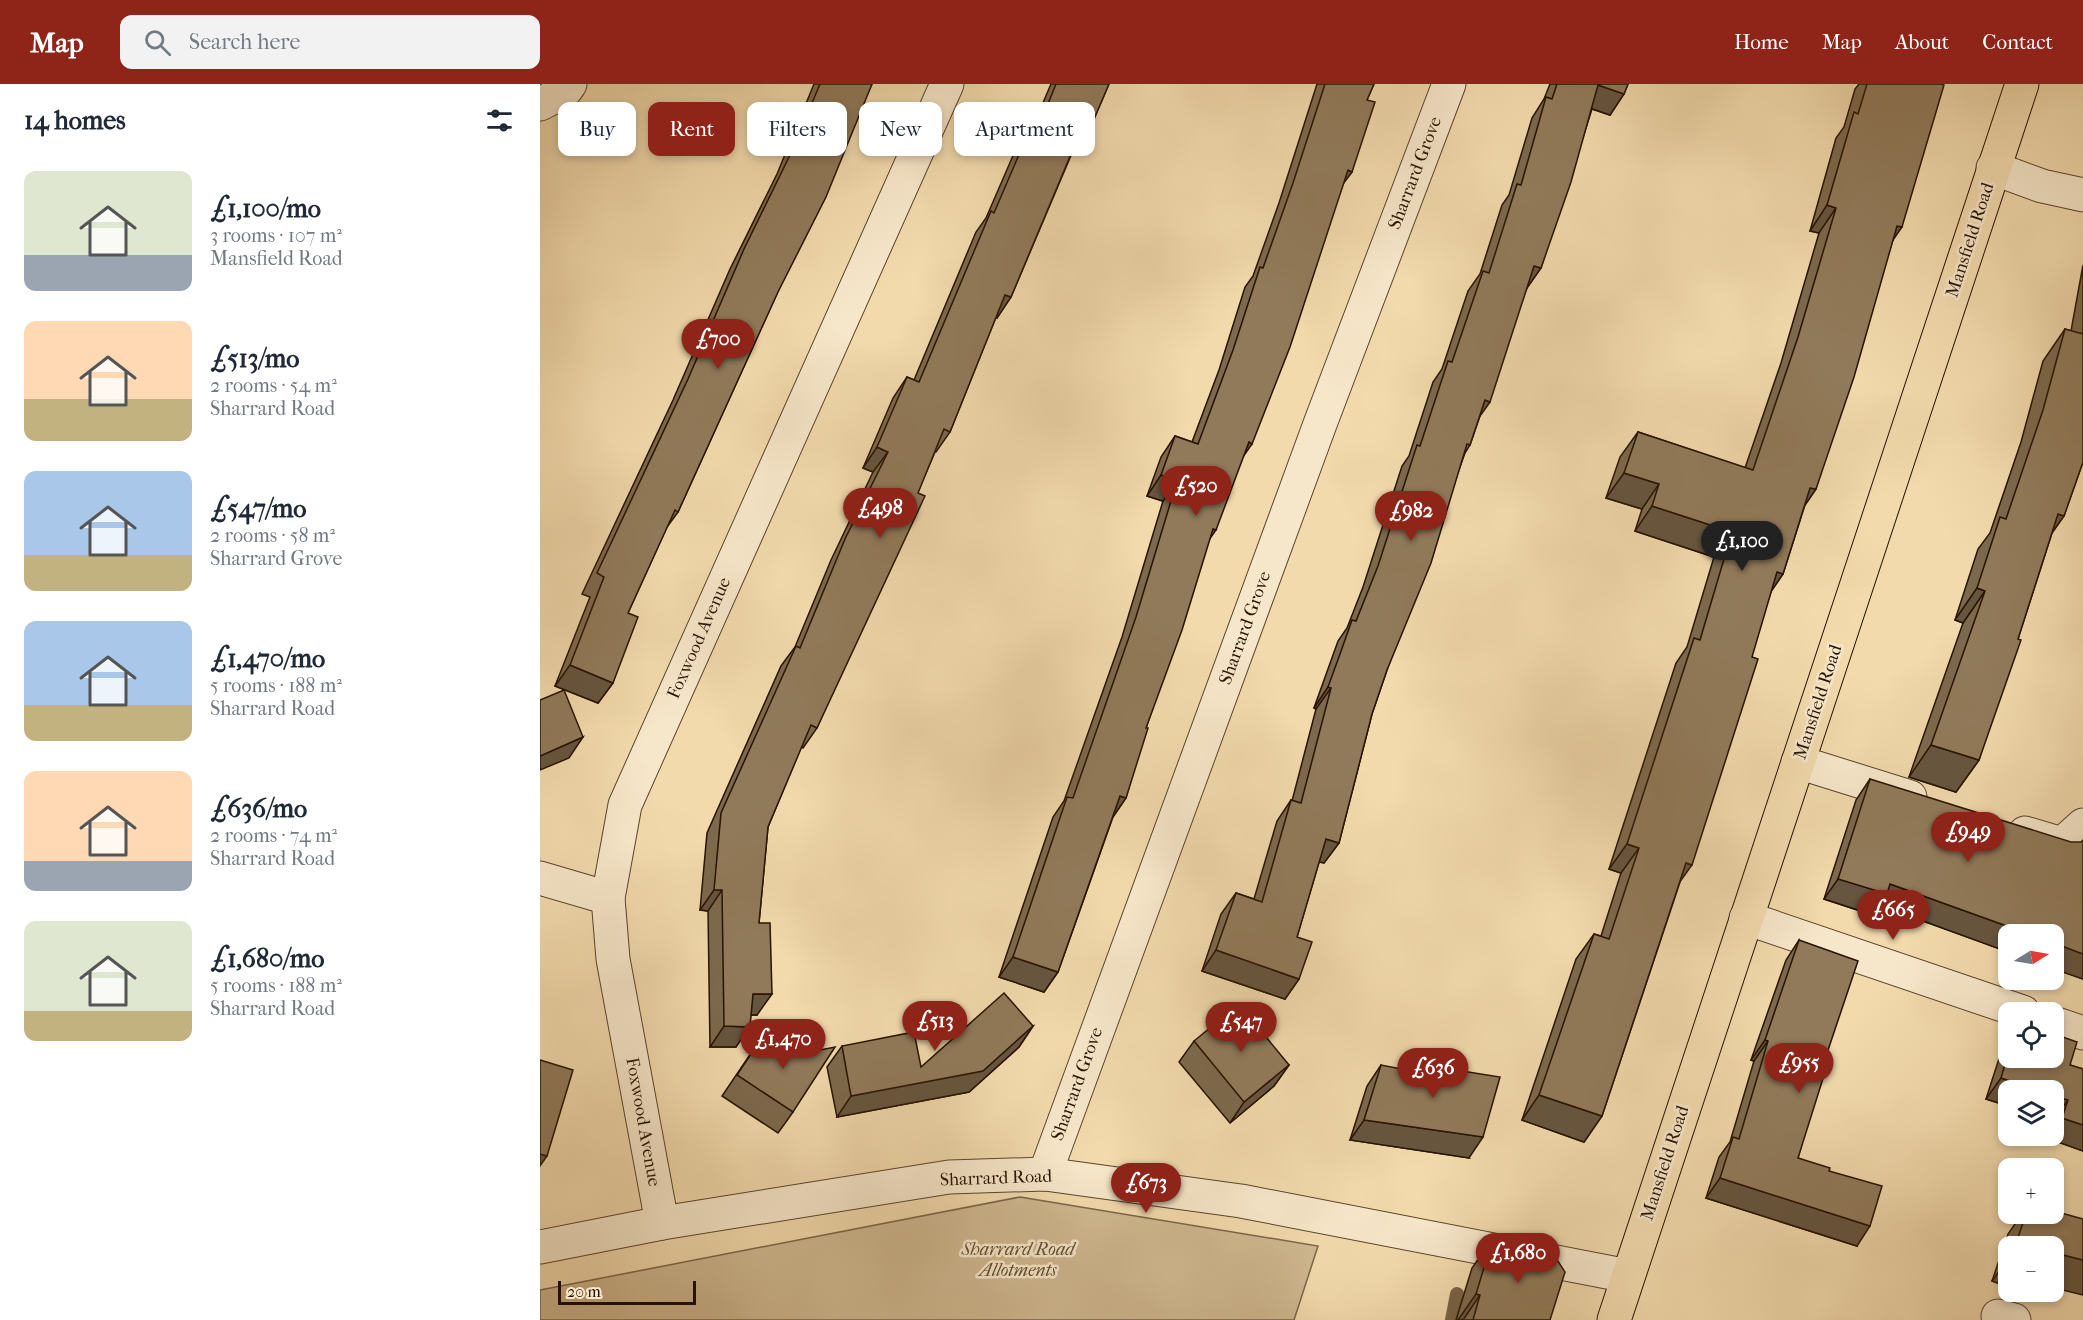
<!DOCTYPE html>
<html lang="en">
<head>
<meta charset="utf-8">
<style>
	body { margin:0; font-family:"IM FELL French Canon",serif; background:#f2f2f3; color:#1f2937; height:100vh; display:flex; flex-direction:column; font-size:22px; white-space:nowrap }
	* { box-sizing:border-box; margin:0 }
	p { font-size:20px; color:#747a83 }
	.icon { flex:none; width:33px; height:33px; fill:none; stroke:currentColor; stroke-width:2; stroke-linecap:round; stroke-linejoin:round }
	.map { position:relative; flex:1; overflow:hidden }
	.side { display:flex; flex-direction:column; background:#fff; width:540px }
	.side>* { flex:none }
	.banner { position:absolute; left:18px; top:18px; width:570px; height:54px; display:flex; gap:12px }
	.needle { width:39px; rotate:79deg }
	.tools { position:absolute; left:1458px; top:840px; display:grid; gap:12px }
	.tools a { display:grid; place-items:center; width:66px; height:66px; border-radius:12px; background:#fff; box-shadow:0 3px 9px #0003; font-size:30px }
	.scale { position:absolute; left:18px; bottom:15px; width:138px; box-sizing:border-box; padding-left:6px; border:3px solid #271300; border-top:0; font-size:16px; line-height:21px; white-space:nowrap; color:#271300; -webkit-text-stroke:4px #f7e7ca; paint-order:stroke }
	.price { position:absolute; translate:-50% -51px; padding:0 14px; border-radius:21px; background:#8f2418; color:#fff; font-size:20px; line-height:39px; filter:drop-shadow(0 2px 3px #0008) }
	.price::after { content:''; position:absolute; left:50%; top:36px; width:18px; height:14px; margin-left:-9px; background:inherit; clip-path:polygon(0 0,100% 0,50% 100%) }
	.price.current { background:#222; color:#fff }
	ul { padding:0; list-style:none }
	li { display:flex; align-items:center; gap:18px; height:150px; padding:0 24px }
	li span { display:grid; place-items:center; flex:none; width:168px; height:120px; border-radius:12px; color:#555 }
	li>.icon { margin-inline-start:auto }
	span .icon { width:72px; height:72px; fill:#fffc; stroke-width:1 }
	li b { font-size:26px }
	h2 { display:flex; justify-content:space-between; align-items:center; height:72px; padding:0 24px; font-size:26px }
	.pill { padding:0 21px; border-radius:12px; background:#fff; box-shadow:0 3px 9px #0003; font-size:21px; line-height:54px }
	.pill.current { background:#8f2418; color:#fff }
	header { display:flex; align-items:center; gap:36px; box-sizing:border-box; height:84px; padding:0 30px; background:#8f2418; color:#fff }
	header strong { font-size:28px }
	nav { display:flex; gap:33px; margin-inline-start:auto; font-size:21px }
	.search { width:420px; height:54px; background:#f2f2f3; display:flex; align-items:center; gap:15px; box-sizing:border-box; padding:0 21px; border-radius:12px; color:#747a83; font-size:22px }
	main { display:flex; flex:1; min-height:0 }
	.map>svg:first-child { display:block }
	.green { fill:#cfb890; stroke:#7b6648; stroke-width:1.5 }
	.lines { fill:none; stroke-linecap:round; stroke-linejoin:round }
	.stream { stroke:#776244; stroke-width:14 }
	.minor-casing { stroke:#5a452b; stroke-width:35 }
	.major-casing { stroke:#271300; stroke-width:35 }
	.minor { stroke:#f7e7ca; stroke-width:33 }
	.major { stroke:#f2daad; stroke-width:33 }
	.wall { fill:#7d694d; stroke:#271300; stroke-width:1.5 }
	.shaded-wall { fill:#66553f; stroke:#271300; stroke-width:1.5 }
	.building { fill:#917a5a; stroke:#271300; stroke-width:1.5 }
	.labels { text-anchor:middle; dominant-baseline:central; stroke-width:5; stroke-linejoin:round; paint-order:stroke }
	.street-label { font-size:18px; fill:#271300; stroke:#f7e7ca }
	.park-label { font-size:18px; font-style:italic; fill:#624d32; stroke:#f7e7ca }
</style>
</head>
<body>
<header>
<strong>Map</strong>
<div class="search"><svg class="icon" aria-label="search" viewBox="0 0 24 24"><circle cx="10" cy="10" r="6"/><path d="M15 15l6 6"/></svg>Search here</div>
<nav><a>Home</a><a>Map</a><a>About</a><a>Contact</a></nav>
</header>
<main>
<section class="side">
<h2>14 homes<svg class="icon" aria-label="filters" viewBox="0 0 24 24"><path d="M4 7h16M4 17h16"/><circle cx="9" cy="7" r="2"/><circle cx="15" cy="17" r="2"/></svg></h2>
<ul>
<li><span style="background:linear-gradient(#dfe7d0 70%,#9aa5b1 0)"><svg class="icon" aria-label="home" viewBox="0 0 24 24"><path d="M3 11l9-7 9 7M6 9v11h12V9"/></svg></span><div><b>£1,100/mo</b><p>3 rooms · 107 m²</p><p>Mansfield Road</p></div></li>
<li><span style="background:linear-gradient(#ffd9b3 65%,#c2b280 0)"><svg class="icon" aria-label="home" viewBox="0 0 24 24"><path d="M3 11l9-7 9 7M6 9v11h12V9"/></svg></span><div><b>£513/mo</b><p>2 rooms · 54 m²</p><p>Sharrard Road</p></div></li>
<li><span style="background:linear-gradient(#a9c7e8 70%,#c2b280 0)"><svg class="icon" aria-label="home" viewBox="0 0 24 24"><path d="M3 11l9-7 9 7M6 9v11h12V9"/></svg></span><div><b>£547/mo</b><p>2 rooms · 58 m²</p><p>Sharrard Grove</p></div></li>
<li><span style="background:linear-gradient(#a9c7e8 70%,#c2b280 0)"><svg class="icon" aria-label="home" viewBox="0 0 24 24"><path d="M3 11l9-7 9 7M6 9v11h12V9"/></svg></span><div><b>£1,470/mo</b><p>5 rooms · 188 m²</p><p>Sharrard Road</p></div></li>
<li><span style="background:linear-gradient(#ffd9b3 75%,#9aa5b1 0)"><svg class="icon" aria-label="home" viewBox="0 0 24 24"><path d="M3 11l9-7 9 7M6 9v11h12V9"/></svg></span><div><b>£636/mo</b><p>2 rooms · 74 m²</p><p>Sharrard Road</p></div></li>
<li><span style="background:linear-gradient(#dfe7d0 75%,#c2b280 0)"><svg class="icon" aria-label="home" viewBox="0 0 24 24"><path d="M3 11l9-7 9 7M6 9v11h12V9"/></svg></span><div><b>£1,680/mo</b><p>5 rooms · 188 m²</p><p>Sharrard Road</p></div></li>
</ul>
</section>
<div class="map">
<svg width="1543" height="1236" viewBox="0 0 1543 1236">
	<rect width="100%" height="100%" fill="#f2daad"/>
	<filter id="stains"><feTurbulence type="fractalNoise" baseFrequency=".00333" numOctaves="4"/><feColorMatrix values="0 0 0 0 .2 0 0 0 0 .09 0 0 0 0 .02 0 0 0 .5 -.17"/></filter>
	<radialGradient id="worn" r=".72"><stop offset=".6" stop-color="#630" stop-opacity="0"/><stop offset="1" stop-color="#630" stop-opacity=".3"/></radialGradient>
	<!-- green -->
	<polygon class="green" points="480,1113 778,1162 754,1236 0,1236 0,1206"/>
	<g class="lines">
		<!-- stream -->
		<polyline class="stream" points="912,1236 917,1210"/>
		<!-- minor casing -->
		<g class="minor-casing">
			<g id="minor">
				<polyline points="0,20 25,7 30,0"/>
				<polyline points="1453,84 1502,102 1543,111"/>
				<polyline points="1258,678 1370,713"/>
				<polyline points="1485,749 1522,760 1543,741"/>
				<polyline points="0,794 68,814"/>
				<polyline points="1206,834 1483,928"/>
				<polyline points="1514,939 1543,949"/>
				<polyline points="505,1090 780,340 909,0"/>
				<polyline points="122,1139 73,875 68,814 85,721 407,0"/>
				<polyline points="0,1163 122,1139 409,1093 505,1090 701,1117 1088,1192"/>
				<polyline points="1458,1232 1474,1236"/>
			</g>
		</g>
		<!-- major casing -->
		<g class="major-casing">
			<polyline id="major" points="1074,1236 1482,0"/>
		</g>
		<!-- minor -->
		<use href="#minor" class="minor"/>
		<!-- major -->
		<use href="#major" class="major"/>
	</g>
	<!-- wall -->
	<g class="wall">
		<polygon points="274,0 332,0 138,428 127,443 88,529 73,599 58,619 15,602 50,513 42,510 133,316 190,185 237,90"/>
		<polygon points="511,0 569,0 554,35 540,56 538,55 471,213 457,234 456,233 410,348 396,368 395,368 277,644 263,664 261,663 228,743 219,839 217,931 211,931 196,963 170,963 168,827 160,826 167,749 241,582 255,563 291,476 333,388 323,384 353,314 367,293 374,296 436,148 446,134 478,60 492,40 494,40"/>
		<polygon points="777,0 834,0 827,16 812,88 804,98 703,372 669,456 606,644 586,714 573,733 518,888 504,908 459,893 513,733 524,717 582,553 623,417 607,412 621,373 635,352 652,358 679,286 705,203 713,192 739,119"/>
		<polygon points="1010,0 1088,0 1084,10 1070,31 1052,25 1001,184 987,204 940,332 930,361 925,369 847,586 832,630 799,759 784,779 779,778 757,853 759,895 745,915 662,887 681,830 696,809 714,815 737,737 751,716 752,717 776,625 774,624 798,557 807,544 823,503 862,382 869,372 893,298 902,285 928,207 940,190 962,121 969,111 992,34 1004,15"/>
		<polygon points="1319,0 1401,0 1276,405 1265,421 1243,490 1231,507 1140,798 1062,1032 1044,1058 982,1036 1036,875 1054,850 1061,852 1081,789 1069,785 1136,579 1147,563 1174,473 1095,447 1102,425 1066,414 1080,373 1098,348 1205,384 1241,279 1279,149 1270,147 1296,54 1304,43 1315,5"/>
		<polygon points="1543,181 1543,378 1524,432 1512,449 1439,676 1416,708 1369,693 1423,539 1415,536 1438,465 1450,449 1481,358 1503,277 1525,245 1531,247"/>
		<polygon points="1330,695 1543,895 1339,821 1333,831 1284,815 1316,716"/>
		<polygon points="1259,856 1281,987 1258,1074 1289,1087 1317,1162 1166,1114 1179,1073 1190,1058 1214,977 1211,976 1246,876"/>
		<polygon points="493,942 479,963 429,1008 297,1033 287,983 302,962 381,983"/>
		<polygon points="226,947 253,1028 238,1049 182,1012"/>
		<polygon points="1468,953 1468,974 1530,981 1543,985 1543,1067 1507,1054 1508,1052 1514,1052 1514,1006 1468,1006 1468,1022 1446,1015 1464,959"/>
		<polygon points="654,957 749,981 734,1002 690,1039 639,978"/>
		<polygon points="841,981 929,1074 810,1056 827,1002"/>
		<polygon points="1482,1130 1514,1130 1514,1162 1468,1162 1468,1203 1452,1197 1468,1150"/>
		<polygon points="953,1154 1010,1236 916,1236 932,1184"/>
	</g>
	<!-- shaded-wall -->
	<g class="shaded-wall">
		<polygon points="1058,1 1084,10 1070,31 1044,22"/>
		<polygon points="547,32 554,35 540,56 533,53"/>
		<polygon points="808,86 812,88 797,108"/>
		<polygon points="1287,121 1296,124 1279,149 1270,147"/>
		<polygon points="1357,142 1362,143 1344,169"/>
		<polygon points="994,182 1001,184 986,205"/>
		<polygon points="465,211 471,213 457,234 451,231"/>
		<polygon points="945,316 950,318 935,339"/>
		<polygon points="709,358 712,360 698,380"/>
		<polygon points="337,363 348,368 333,388 323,384"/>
		<polygon points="1084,389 1119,400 1102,425 1066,414"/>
		<polygon points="621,391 637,397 623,417 607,412"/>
		<polygon points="1270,404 1276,405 1258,431"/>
		<polygon points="1112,422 1192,448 1174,473 1095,447"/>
		<polygon points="1518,430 1524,432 1501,464"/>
		<polygon points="673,445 676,446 662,466"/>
		<polygon points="1237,488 1243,490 1226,515"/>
		<polygon points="1437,504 1445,507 1423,539 1415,536"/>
		<polygon points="30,581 73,599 58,619 15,602"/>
		<polygon points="788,603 791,604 776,625 774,624"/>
		<polygon points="43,653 29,674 0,686 0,672"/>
		<polygon points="1391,661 1439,676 1416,708 1369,693"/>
		<polygon points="580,712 586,714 572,734"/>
		<polygon points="786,755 799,759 784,779 771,776"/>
		<polygon points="1087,760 1099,764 1081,789 1069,785"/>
		<polygon points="1146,779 1152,781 1134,806"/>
		<polygon points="1298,795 1350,800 1489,850 1468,850 1468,868 1339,821 1333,831 1284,815"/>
		<polygon points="174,806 182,806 168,827 160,826"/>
		<polygon points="1514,859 1543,870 1543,895 1514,885"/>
		<polygon points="676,866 759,895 745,915 662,887"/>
		<polygon points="473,873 518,888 504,908 459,893"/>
		<polygon points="213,910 232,910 217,931 199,931"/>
		<polygon points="184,942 210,943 196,963 170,963"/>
		<polygon points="493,942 479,963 429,1008 297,1033 311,1012"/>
		<polygon points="1225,956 1228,957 1214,977 1211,976"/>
		<polygon points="749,981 734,1002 690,1039 704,1018"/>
		<polygon points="1461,994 1498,1006 1468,1006 1468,1022 1446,1015"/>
		<polygon points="999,1011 1062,1032 1044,1058 982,1036"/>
		<polygon points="1514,1012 1528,1016 1514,1036"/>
		<polygon points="1522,1034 1543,1041 1543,1067 1507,1054 1509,1052 1514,1052 1514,1045"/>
		<polygon points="824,1036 943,1053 929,1074 810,1056"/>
		<polygon points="0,1070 7,1072 0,1082"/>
		<polygon points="1180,1094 1330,1142 1317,1162 1166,1114"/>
		<polygon points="1523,1171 1543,1176 1543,1211 1514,1204 1514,1183"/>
		<polygon points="1468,1175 1468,1203 1452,1197"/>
		<polygon points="1480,1208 1502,1208 1497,1214"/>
		<polygon points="936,1210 940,1211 923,1236 918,1236"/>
	</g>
	<!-- building -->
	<g class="building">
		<polygon points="280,0 332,0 286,113 238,208 138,428 135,426 88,529 98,533 73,599 30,581 64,493 57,489 148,295 204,165 251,69"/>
		<polygon points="516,0 569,0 554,35 547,32 471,213 465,211 410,348 404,345 378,409 385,412 277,644 271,641 228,743 219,839 230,839 232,910 213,910 210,943 184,942 182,806 174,806 181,729 256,562 260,564 305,455 348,368 337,363 367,293 379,298 451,127 454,129 492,40 499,42"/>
		<polygon points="785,0 834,0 827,16 835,18 812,88 808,86 750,263 712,360 709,358 676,446 673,445 642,546 606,644 608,644 586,714 580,712 518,888 473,873 527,713 533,714 596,533 637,397 621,391 635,352 658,360 693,266 720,183 723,184 753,99"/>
		<polygon points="1017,0 1088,0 1084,10 1058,1 1031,98 1001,184 994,182 950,318 945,316 930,361 927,360 891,479 847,586 832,630 799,759 786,755 757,853 772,858 759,895 676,866 696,809 722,818 751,716 761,719 791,604 788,603 800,570 812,536 816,537 838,482 877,361 880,362 908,277 912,278 943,187 949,189 977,100 981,101 1006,13 1012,15"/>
		<polygon points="1327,0 1401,0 1404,1 1362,143 1357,142 1314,293 1276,405 1270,404 1243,490 1237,488 1212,573 1218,575 1152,781 1146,779 1062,1032 999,1011 1054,850 1069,855 1099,764 1087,760 1154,554 1160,556 1192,448 1112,422 1119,400 1084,389 1098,348 1213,386 1258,253 1296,124 1287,121 1314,28 1318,30"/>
		<polygon points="1525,245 1543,250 1543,378 1524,432 1518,430 1478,555 1481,556 1439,676 1391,661 1445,507 1437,504 1460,433 1466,435 1503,326"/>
		<polygon points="24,606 43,653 0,672 0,616"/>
		<polygon points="1330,695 1531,758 1541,758 1543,756 1543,870 1514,859 1514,850 1489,850 1350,800 1347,810 1298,795"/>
		<polygon points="1259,856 1318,877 1281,987 1285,988 1258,1074 1290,1084 1289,1087 1342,1102 1330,1142 1180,1094 1193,1053 1199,1055 1228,957 1225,956"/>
		<polygon points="464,909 493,942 443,987 311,1012 302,962 374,948 381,983"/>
		<polygon points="699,920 749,981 704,1018 654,957"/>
		<polygon points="226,947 260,970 295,963 253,1028 197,991"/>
		<polygon points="1514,950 1537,958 1530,981 1543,985 1543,1041 1522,1034 1528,1016 1514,1012 1514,1006 1498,1006 1461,994 1468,970 1468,974 1514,974"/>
		<polygon points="0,976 33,986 7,1072 0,1070"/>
		<polygon points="872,979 960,993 943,1053 824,1036 841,981 867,986"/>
		<polygon points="1514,1127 1543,1135 1543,1176 1523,1171 1518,1184 1514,1183 1514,1162 1475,1162 1486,1130 1514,1130"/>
		<polygon points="953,1154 1014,1171 1025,1188 1010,1236 933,1236 940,1211 936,1210"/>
	</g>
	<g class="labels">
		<!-- street labels -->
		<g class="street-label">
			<text transform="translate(875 89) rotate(-69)">Sharrard Grove</text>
			<text transform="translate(1430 156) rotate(-72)">Mansfield Road</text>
			<text transform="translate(705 544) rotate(-70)">Sharrard Grove</text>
			<text transform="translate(159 554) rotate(-66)">Foxwood Avenue</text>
			<text transform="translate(1278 618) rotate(-72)">Mansfield Road</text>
			<text transform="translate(537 1000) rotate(-70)">Sharrard Grove</text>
			<text transform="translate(103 1038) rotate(80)">Foxwood Avenue</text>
			<text transform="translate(1125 1079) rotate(-72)">Mansfield Road</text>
			<text transform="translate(456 1094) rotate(-2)">Sharrard Road</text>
		</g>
		<!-- park labels -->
		<g class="park-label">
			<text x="478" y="1165">Sharrard Road<tspan x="478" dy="21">Allotments</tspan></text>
		</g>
	</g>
	<rect width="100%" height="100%" filter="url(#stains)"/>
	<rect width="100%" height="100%" fill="url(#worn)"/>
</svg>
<div class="tools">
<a><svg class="needle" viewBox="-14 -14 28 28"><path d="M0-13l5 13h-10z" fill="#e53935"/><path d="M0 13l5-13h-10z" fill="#747a83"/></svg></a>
<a><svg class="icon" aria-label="locate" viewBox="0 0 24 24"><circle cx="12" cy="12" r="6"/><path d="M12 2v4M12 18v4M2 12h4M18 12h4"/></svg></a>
<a><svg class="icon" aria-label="layers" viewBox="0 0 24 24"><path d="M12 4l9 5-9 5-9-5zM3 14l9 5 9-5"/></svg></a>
<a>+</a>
<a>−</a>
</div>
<div class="scale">20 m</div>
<b class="price" style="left:178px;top:286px">£700</b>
<b class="price" style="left:656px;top:433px">£520</b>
<b class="price" style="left:340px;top:455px">£498</b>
<b class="price" style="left:871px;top:458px">£982</b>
<b class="price current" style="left:1202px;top:488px">£1,100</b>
<b class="price" style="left:1428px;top:779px">£949</b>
<b class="price" style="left:1353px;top:857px">£665</b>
<b class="price" style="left:395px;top:968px">£513</b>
<b class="price" style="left:701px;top:969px">£547</b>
<b class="price" style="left:243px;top:986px">£1,470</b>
<b class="price" style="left:1259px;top:1010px">£955</b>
<b class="price" style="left:893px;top:1015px">£636</b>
<b class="price" style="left:606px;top:1130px">£673</b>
<b class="price" style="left:978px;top:1200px">£1,680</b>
<div class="banner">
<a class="pill">Buy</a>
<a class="pill current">Rent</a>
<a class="pill">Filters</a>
<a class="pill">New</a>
<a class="pill">Apartment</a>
</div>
</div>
</main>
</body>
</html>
